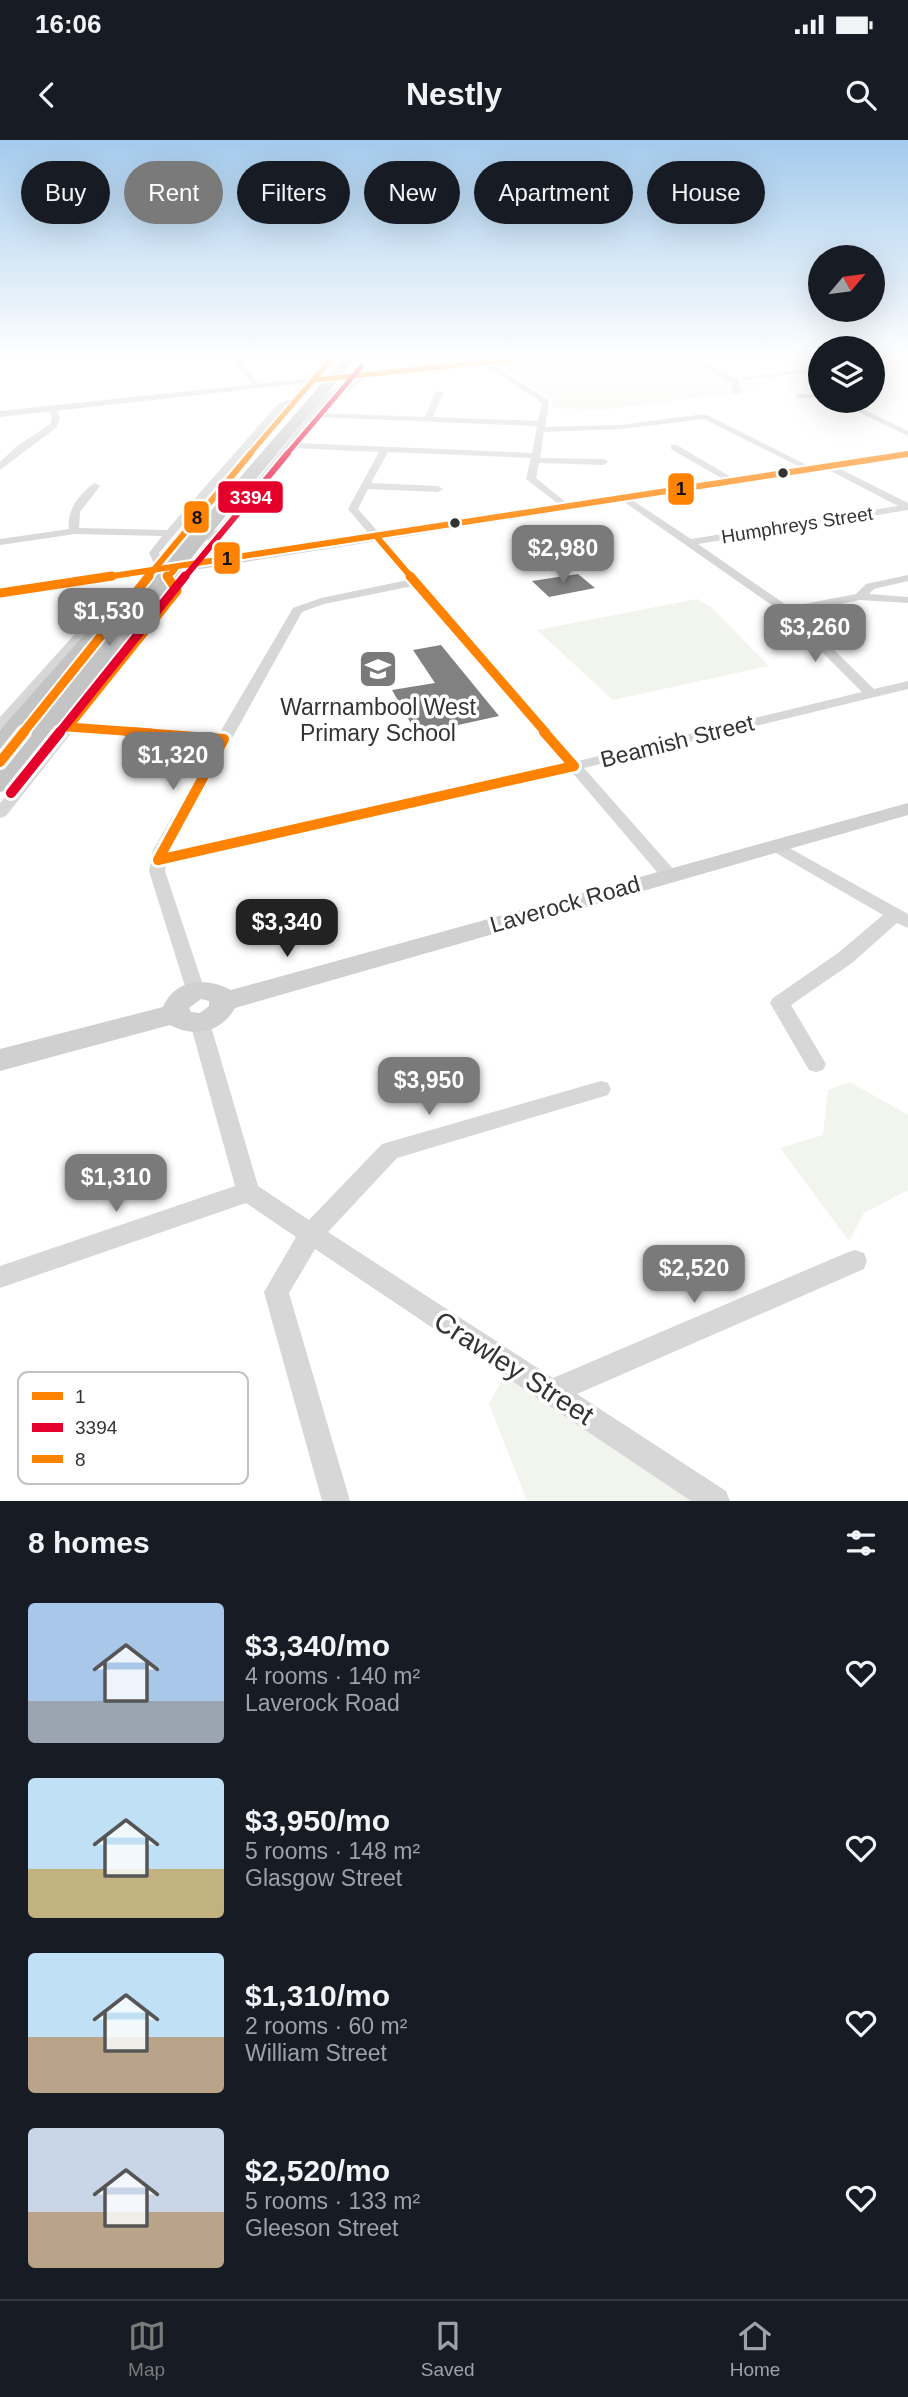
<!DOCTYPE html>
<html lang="en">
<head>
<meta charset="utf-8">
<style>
	body { margin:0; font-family:Arial,sans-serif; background:#242831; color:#f1f3f6; height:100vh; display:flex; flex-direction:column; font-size:26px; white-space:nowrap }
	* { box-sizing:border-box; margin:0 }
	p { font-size:23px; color:#9ea1a6 }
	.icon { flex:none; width:38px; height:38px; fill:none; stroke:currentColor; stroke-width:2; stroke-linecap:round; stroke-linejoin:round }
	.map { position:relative; height:1361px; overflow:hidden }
	.details { display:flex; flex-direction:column; background:#171b24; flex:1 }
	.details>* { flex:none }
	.top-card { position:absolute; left:21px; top:21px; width:866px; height:63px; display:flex; gap:14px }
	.needle { width:46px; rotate:61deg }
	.tools { position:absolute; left:808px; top:105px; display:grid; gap:14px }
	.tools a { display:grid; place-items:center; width:77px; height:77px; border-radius:50%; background:#171b24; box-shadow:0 7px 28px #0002; font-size:35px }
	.price { position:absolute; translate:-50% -60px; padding:0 16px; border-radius:14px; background:#7a7a7a; color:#fff; font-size:23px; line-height:46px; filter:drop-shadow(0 2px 4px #0008) }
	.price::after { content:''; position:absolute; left:50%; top:42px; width:21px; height:16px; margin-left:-10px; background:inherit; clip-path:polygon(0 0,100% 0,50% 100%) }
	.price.current { background:#222; color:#fff }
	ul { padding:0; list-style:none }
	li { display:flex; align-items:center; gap:21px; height:175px; padding:0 28px }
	li span { display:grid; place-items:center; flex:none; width:196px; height:140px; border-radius:7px; color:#555 }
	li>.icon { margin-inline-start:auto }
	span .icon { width:84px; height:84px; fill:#fffc; stroke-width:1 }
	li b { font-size:30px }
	h2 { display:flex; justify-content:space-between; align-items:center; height:84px; padding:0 28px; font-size:30px }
	.tag { padding:0 24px; border-radius:32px; background:#171b24; box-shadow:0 7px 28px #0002; font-size:24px; line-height:63px }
	.tag.current { background:#7a7a7a; color:#fff }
	.status { display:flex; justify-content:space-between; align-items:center; height:49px; padding:0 35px; background:#171b24; direction:ltr }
	.status svg { height:19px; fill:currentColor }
	header { display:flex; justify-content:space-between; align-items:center; height:91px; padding:0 28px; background:#171b24; font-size:32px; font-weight:700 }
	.dock { display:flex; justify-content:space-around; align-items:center; height:98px; border-top:2px solid #363941; background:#171b24; font-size:19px; color:#9ea1a6 }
	.dock a { display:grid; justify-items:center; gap:4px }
	.dock .current { color:#7a7a7a }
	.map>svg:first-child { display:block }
	.green { fill:#f1f5ed }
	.building { fill:#818181 }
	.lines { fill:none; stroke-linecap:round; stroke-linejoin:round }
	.street { fill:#d7d7d7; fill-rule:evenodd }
	.secondary { fill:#d0d0d0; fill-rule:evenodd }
	.highway { fill:#c4c4c4; fill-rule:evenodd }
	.bus-1-far3-casing { stroke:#fff; stroke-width:8 }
	.bus-1-far2-casing { stroke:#fff; stroke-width:10 }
	.bus-1-far1-casing { stroke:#fff; stroke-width:13 }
	.bus-1-casing { stroke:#fff; stroke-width:16 }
	.bus-2-far3-casing { stroke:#fff; stroke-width:8 }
	.bus-2-far2-casing { stroke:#fff; stroke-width:10 }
	.bus-2-far1-casing { stroke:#fff; stroke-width:13 }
	.bus-2-casing { stroke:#fff; stroke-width:16 }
	.bus-3-far3-casing { stroke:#fff; stroke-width:8 }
	.bus-3-far2-casing { stroke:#fff; stroke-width:10 }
	.bus-3-far1-casing { stroke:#fff; stroke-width:13 }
	.bus-3-casing { stroke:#fff; stroke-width:16 }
	.bus-1-far3 { stroke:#ff8200; stroke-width:5 }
	.bus-1-far2 { stroke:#ff8200; stroke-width:6 }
	.bus-1-far1 { stroke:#ff8200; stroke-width:9 }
	.bus-1 { stroke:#ff8200; stroke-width:10 }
	.bus-2-far3 { stroke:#e4002b; stroke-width:5 }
	.bus-2-far2 { stroke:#e4002b; stroke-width:6 }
	.bus-2-far1 { stroke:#e4002b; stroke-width:9 }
	.bus-2 { stroke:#e4002b; stroke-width:10 }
	.bus-3-far3 { stroke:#ff8200; stroke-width:5 }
	.bus-3-far2 { stroke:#ff8200; stroke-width:6 }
	.bus-3-far1 { stroke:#ff8200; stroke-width:9 }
	.bus-3 { stroke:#ff8200; stroke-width:10 }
	.bus-dot { fill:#333; stroke:#fff; stroke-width:2.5 }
	.labels { text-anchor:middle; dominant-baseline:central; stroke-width:7; stroke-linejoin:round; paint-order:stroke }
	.far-street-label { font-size:19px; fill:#333; stroke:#fff }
	.poi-label { font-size:23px; fill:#333; stroke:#fff }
	.street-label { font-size:23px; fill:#333; stroke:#fff }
	.near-street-label { font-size:28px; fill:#333; stroke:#fff }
	.key { fill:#fff; stroke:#c2c2c2; stroke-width:2 }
	.key-label { font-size:19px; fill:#333 }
	.line-badge { stroke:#fff; stroke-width:2.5 }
	.badge-label { font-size:19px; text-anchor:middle; font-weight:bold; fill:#fff }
	.pale-badge-label { font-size:19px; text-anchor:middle; font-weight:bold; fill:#111 }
</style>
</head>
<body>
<div class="status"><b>16:06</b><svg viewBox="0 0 49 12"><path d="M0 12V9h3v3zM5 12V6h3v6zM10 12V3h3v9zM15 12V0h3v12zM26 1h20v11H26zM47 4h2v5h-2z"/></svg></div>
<header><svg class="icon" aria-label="back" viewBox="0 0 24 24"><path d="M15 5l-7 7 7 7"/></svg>Nestly<svg class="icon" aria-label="search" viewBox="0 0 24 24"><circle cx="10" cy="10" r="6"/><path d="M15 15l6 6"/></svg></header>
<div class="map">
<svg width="908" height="1361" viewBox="0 0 908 1361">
	<rect width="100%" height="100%" fill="#fff"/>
	<!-- green -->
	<g class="green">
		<polygon points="554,218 693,218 760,249 603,270 554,268 550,258 494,224"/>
		<polygon points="697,459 711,467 769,526 613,560 537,490"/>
		<polygon points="850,942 908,975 908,1050 864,1073 849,1101 780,1008 823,995 828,950"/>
		<polygon points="510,1225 716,1361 527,1361 489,1264"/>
	</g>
	<!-- building -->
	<g class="building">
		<polygon points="578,434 595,448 549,457 532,441"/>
		<polygon points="441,505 499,576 449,587 455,601 422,603 392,550 435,543 413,510"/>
	</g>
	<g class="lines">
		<!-- street -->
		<g class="street">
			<polygon points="232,218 238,218 261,248 255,248"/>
			<polygon points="443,218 449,218 453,227 444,224"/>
			<polygon points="578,218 590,218 549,228 545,226"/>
			<polygon points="686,218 694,218 739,240 739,249 742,252 735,254 731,250 732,243"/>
			<polygon points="873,218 893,218 873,222"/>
			<path d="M485,220L549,260L545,287L621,285L705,274L815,329L808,331L704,279L621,289L544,292L540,318L604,319L608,322L604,325L539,323L536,338L568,364V368L565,369L526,339L531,318L388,312L371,343L438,346L443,349L438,352L368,349L358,369L578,621L862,552L783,473L620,359L618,357L623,354L691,399L898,366L825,328V324L828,323L908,363V370L698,404L789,467L856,454L866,444L908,435V441L874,449L869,454L908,457V463L860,460L796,473L874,549L908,541V549L584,628L674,730L676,734L674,738H662L571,631L167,723L165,731L205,851L202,856L195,858L188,856L149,731L153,710L215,603L72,592L6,676L0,678V663L171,451L160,437L162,435H170L183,451L78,584L219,594L293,468L321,458L408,440L348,369L379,312L293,308L226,393L194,405L189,402L218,389L327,253L363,235L370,237L333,257L320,273L425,277L435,253L439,251L443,253L433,277L538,281L542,263L483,223ZM316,277L537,286L532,313L297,303ZM413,446L565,624L169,712L302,472L324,464Z"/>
			<polygon points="821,227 821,231 745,240 741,238"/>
			<polygon points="798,254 821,254 821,258 795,258"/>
			<path d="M297,258L300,262L285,267L174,395L159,413L164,424L163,426H155L149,413L162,396L75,394L0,405V399L69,389C66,371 80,352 95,343L100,346L80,372L79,388L167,390L279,263Z"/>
			<polygon points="836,261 846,261 908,291 908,296"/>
			<polygon points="52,266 56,268 60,278 57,287 0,330 0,322 16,307 50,284 52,278 48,268"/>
			<polygon points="671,305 677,305 736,340 728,342 671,309"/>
			<polygon points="171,426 176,429 175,431 0,456 0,450"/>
			<polygon points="123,462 127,463 127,467 101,480 5,588 0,589 0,577 93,474"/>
			<polygon points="775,700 908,774 908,788 897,783 852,823 791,865 826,924 823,930 816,932 809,930 770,863 773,858 838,813 883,775 769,709 767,705"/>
			<polygon points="200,876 207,878 210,883 258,1046 309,1080 382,1004 601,941 608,943 611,949 608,955 397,1018 328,1092 553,1238 846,1113 855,1110 864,1113 867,1121 864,1129 577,1254 726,1351 730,1361 691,1361 315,1109 289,1153 350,1361 322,1361 264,1152 296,1097 246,1063 0,1148 0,1126 235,1046 190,883 193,878"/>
		</g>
		<!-- secondary -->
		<g class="secondary">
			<polygon points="502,218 531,218 0,277 0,271"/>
			<polygon points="908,311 908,317 175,433 168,429 175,425"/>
			<path d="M908,663V675L235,868C221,893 194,898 170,885L0,931V909L163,867C176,838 206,837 231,850ZM201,859L209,861V866L200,873L191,872L189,868Z"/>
		</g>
		<!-- highway -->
		<g class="highway">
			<polygon points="344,218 356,218 201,406 9,650 0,652 0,627 187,398"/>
			<polygon points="93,492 104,499 101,504 9,611 0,614 0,590 85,494"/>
		</g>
		<!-- bus-1-far3 casing -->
		<g class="bus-1-far3-casing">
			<g id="bus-1-far3">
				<polyline points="314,240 526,218"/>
				<polyline points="901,315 908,314"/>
			</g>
		</g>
		<!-- bus-1-far2 casing -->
		<g class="bus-1-far2-casing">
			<g id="bus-1-far2">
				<polyline points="376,396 412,438"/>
				<polyline points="100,438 908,314"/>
				<polyline points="167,438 175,429"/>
			</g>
		</g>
		<!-- bus-1-far1 casing -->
		<g class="bus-1-far1-casing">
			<g id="bus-1-far1">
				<polyline points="410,436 546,593"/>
				<polyline points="0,453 112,436"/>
				<polyline points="68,587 151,593"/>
				<polyline points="68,587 177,451 167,436"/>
			</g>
		</g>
		<!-- bus-1 casing -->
		<g class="bus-1-casing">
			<polyline id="bus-1" points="128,592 224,599 158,720 574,626 544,592"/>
		</g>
		<!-- bus-2-far3 casing -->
		<g class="bus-2-far3-casing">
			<polyline id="bus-2-far3" points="286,315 361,227"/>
		</g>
		<!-- bus-2-far2 casing -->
		<g class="bus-2-far2-casing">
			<polyline id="bus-2-far2" points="184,438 288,313"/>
		</g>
		<!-- bus-2-far1 casing -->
		<g class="bus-2-far1-casing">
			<polyline id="bus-2-far1" points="59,593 185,436"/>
		</g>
		<!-- bus-2 casing -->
		<g class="bus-2-casing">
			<polyline id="bus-2" points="11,653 60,592"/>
		</g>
		<!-- bus-3-far3 casing -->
		<g class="bus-3-far3-casing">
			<polyline id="bus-3-far3" points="249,315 332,218"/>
		</g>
		<!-- bus-3-far2 casing -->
		<g class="bus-3-far2-casing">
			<polyline id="bus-3-far2" points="147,438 251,313"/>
		</g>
		<!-- bus-3-far1 casing -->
		<g class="bus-3-far1-casing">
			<polyline id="bus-3-far1" points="23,593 149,436"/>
		</g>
		<!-- bus-3 casing -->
		<g class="bus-3-casing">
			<polyline id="bus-3" points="0,622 24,592"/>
		</g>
		<!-- bus-1-far3 -->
		<use href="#bus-1-far3" class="bus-1-far3"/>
		<!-- bus-1-far2 -->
		<use href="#bus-1-far2" class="bus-1-far2"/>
		<!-- bus-1-far1 -->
		<use href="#bus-1-far1" class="bus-1-far1"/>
		<!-- bus-1 -->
		<use href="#bus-1" class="bus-1"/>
		<!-- bus-2-far3 -->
		<use href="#bus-2-far3" class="bus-2-far3"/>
		<!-- bus-2-far2 -->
		<use href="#bus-2-far2" class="bus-2-far2"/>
		<!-- bus-2-far1 -->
		<use href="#bus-2-far1" class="bus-2-far1"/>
		<!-- bus-2 -->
		<use href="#bus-2" class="bus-2"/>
		<!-- bus-3-far3 -->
		<use href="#bus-3-far3" class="bus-3-far3"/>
		<!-- bus-3-far2 -->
		<use href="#bus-3-far2" class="bus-3-far2"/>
		<!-- bus-3-far1 -->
		<use href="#bus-3-far1" class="bus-3-far1"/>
		<!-- bus-3 -->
		<use href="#bus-3" class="bus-3"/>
	</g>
	<!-- sky -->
	<linearGradient id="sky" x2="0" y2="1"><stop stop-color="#a3caec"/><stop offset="0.53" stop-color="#fff"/><stop offset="1" stop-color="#fff" stop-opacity="0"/></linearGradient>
	<rect width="908" height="408" fill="url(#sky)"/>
	<!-- icons -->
	<defs>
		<g id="school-square" transform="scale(2.0125)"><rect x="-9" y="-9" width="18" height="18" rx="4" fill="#7a7a7a" stroke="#fff"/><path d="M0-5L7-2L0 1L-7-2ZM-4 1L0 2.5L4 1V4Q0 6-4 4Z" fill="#fff"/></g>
	</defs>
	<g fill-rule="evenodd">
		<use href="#school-square" x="378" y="529"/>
	</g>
	<!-- markers -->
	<g class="bus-dot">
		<circle cx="783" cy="333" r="6"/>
		<circle cx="455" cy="383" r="6"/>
	</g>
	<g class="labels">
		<!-- far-street labels -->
		<g class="far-street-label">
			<text transform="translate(797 385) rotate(-9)">Humphreys Street</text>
		</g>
		<!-- poi labels -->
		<g class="poi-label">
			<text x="378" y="567">Warrnambool West<tspan x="378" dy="26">Primary School</tspan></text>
		</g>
		<!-- street labels -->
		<g class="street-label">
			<text transform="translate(677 601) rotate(-14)">Beamish Street</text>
			<text transform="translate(565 764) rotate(-16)">Laverock Road</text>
		</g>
		<!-- near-street labels -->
		<g class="near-street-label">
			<text transform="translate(514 1228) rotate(33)">Crawley Street</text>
		</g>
	</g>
	<!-- legend -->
	<rect x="18" y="1232" width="230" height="112" rx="10" class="key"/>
	<rect x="32" y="1252" width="31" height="8" fill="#ff8200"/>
	<rect x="32" y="1283" width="31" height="9" fill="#e4002b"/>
	<rect x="32" y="1315" width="31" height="8" fill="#ff8200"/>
	<g class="key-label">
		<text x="75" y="1263">1</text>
		<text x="75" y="1294">3394</text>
		<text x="75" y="1326">8</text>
	</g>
	<g class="line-badge">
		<rect x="667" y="332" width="28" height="34" rx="7" fill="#ff8200"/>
		<rect x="217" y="340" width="67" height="34" rx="7" fill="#e4002b"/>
		<rect x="183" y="360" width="27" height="34" rx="7" fill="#ff8200"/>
		<rect x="213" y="401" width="28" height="34" rx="7" fill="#ff8200"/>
	</g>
	<g class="badge-label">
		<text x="251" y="364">3394</text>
	</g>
	<g class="pale-badge-label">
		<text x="681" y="355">1</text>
		<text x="197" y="384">8</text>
		<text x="227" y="425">1</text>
	</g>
</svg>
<div class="tools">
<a><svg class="needle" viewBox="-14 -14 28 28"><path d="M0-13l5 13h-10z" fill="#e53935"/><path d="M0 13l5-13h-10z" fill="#9ea1a6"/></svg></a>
<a><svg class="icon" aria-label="layers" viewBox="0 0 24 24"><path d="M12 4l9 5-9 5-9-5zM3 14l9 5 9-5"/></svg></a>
</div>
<b class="price" style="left:563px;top:445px">$2,980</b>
<b class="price" style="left:109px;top:508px">$1,530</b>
<b class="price" style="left:815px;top:524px">$3,260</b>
<b class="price" style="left:173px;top:652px">$1,320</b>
<b class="price current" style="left:287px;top:819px">$3,340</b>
<b class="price" style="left:429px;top:977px">$3,950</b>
<b class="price" style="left:116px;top:1074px">$1,310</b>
<b class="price" style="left:694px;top:1165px">$2,520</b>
<div class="top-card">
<a class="tag">Buy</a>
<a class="tag current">Rent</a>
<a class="tag">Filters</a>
<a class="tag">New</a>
<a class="tag">Apartment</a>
<a class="tag">House</a>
</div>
</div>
<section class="details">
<h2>8 homes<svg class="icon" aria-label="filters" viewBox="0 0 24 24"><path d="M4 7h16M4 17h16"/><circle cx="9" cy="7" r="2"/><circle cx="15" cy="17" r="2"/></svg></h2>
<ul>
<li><span style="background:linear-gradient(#a9c7e8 70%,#9aa5b1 0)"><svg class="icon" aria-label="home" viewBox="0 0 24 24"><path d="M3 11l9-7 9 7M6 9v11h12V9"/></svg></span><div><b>$3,340/mo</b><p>4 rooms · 140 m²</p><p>Laverock Road</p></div><svg class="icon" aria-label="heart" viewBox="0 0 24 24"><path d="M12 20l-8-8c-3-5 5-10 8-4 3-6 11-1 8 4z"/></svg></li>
<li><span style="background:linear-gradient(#bfe0f5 65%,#c2b280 0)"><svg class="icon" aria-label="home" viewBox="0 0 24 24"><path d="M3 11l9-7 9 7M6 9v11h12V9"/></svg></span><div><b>$3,950/mo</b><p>5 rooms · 148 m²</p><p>Glasgow Street</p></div><svg class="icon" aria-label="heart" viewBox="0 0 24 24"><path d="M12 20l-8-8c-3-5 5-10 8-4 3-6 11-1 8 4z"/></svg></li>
<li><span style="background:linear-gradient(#bfe0f5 60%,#b9a48a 0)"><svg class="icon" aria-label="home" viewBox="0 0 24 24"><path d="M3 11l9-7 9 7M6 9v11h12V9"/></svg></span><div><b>$1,310/mo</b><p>2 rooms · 60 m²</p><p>William Street</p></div><svg class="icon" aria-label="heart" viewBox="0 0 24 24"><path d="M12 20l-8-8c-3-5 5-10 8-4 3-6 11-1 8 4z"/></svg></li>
<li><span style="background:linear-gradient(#c9d6e8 60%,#b9a48a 0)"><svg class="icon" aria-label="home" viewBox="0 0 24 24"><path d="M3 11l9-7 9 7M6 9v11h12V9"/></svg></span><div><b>$2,520/mo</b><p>5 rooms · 133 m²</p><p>Gleeson Street</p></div><svg class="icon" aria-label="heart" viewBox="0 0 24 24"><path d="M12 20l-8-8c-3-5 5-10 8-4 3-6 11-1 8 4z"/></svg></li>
</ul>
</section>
<nav class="dock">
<a class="current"><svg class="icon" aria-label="map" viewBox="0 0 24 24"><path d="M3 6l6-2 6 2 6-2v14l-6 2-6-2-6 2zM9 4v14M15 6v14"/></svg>Map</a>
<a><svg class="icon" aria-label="saved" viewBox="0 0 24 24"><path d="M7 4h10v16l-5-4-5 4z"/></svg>Saved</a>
<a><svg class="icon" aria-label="home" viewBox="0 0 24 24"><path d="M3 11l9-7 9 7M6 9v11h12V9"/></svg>Home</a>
</nav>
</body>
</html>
